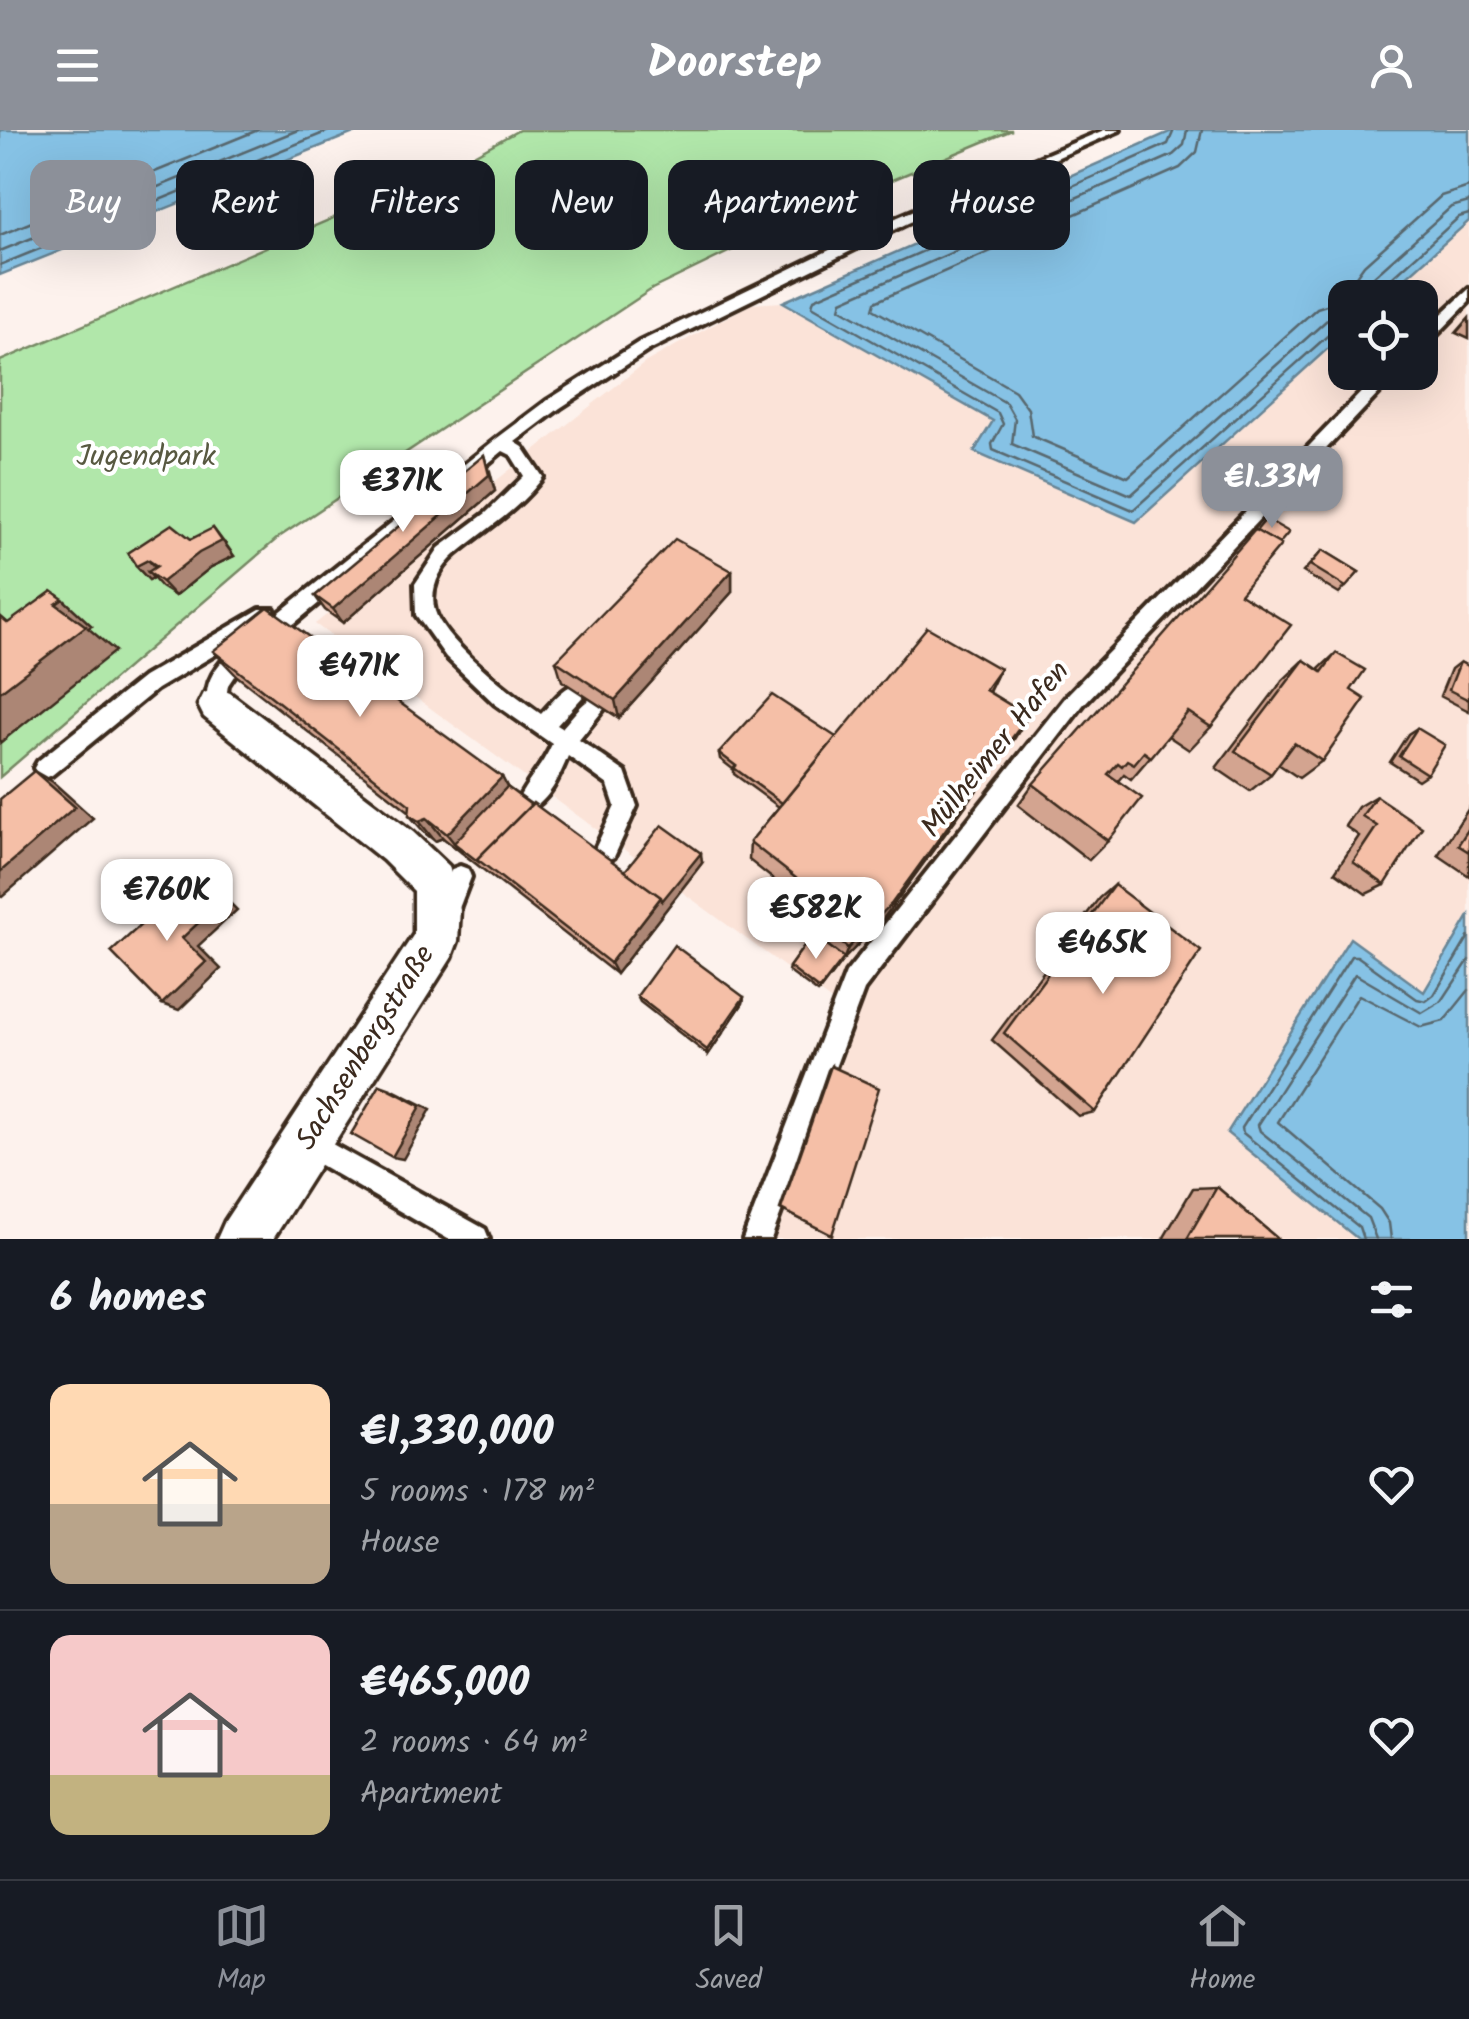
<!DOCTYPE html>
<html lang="en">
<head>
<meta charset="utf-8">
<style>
	body { margin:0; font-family:Kalam,sans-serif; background:#20242c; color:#f1f3f6; height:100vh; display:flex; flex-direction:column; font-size:38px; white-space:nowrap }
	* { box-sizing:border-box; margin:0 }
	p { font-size:32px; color:#9ea1a6 }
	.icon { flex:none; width:55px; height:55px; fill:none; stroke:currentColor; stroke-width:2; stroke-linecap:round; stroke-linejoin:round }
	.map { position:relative; height:1109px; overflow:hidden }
	.details { display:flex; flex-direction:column; background:#171b24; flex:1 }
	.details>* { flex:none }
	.guide { position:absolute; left:30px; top:30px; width:1410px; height:90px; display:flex; gap:20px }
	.buttons { position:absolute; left:1328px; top:150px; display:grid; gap:20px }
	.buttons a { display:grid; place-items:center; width:110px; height:110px; border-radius:20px; background:#171b24; box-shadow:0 10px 40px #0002; font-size:50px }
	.price { position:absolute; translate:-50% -85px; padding:0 22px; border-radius:20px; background:#fff; color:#222; font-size:32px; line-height:65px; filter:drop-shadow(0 2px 5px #0008) }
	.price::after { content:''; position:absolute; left:50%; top:60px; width:30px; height:22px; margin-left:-15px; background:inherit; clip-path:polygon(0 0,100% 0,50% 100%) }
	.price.selected { background:#8c9099; color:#fff }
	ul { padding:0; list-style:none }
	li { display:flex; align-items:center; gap:30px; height:250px; padding:0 50px }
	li+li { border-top:2px solid #363941 }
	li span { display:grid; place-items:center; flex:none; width:280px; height:200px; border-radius:20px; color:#555 }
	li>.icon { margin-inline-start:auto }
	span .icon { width:120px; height:120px; fill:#fffc; stroke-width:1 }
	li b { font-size:42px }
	h2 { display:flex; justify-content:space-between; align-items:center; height:120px; padding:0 50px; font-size:42px }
	.chip { padding:0 35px; border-radius:20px; background:#171b24; box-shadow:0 10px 40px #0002; font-size:35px; line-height:90px }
	.chip.selected { background:#8c9099; color:#fff }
	header { display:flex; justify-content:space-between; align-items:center; height:130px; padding:0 50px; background:#8c9099; color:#fff; font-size:45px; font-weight:700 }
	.tab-bar { display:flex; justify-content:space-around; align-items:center; height:140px; border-top:2px solid #363941; background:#171b24; font-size:28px; color:#9ea1a6 }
	.tab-bar a { display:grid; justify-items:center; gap:5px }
	.tab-bar .selected { color:#8c9099 }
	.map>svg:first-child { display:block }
	.built { fill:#fbe3d8 }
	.green { fill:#b1e7aa; stroke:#768864; stroke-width:2.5 }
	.water { fill:#86c2e5; stroke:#688595; stroke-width:2.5 }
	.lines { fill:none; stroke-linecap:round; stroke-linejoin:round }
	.shore { stroke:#59676e; stroke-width:2.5 }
	.service-casing { stroke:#3b2a1e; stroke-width:8 }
	.minor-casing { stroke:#3b2a1e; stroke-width:7 }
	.service { fill:#fff; fill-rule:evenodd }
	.minor { fill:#fff; fill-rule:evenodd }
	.wall { fill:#d3a490; stroke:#3b2a1e; stroke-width:2.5 }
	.shaded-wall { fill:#ac8675; stroke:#3b2a1e; stroke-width:2.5 }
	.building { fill:#f5bfa7; stroke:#3b2a1e; stroke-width:2.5 }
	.labels { text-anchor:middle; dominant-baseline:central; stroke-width:8; stroke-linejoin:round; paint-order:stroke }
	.park-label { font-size:30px; fill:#585941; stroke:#fff }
	.street-label { font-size:30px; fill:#3b2a1e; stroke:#fff }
</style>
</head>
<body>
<header><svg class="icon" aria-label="menu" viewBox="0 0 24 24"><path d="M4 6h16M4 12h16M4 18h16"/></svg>Doorstep<svg class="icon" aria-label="person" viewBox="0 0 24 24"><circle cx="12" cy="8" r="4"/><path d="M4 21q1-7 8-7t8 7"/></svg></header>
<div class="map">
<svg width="1469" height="1109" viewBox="0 0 1469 1109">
	<rect width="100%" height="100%" fill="#fdf2ed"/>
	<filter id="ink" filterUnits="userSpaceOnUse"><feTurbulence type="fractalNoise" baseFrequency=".01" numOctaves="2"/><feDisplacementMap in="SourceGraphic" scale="20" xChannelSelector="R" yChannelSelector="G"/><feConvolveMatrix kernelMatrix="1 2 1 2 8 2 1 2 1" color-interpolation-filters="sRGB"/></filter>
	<g filter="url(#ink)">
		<!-- built -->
		<polygon class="built" points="1469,91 1469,786 1424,862 1350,809 1227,1003 1358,1109 775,1109 813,1014 837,875 315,494 646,232 751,174 783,172 994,292 974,322 1137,392 1345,203 1345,242 1420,242 1420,168 1384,167"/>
		<!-- green -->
		<polygon class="green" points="519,0 1012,0 784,95 652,159 279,407 0,647 0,231 450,38"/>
		<!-- water -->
		<g class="water">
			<polygon points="0,0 361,0 0,145"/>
			<polygon points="1174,0 1469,0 1469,91 1384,167 1345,168 1345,203 1136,392 974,322 993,291 783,172"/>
			<polygon points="1469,786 1469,1109 1358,1109 1227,1003 1350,808 1424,862"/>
		</g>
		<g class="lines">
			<!-- shore -->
			<g class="shore">
				<polyline points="1174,0 1168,14 814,169 812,176 998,283 1003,294 992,314 993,320 1133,380 1334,200 1345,197"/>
				<polyline points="1187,0 1184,15 1173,25 842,171 840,178 1006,273 1015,289 1012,314 1131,365 1327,190 1345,184"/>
				<polyline points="1202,0 1197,22 1180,38 875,172 873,179 1015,261 1028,279 1032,306 1128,347 1317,178 1345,169"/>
				<polyline points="0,105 258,0"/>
				<polyline points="0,121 298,0"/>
				<polyline points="0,135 331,0"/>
				<polyline points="1349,168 1354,149 1364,135 1441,66 1469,57"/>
				<polyline points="1366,168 1374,146 1451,77 1469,72"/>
				<polyline points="1379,168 1383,156 1459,87 1469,84"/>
				<polyline points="1363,1109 1359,1097 1243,1003 1242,998 1351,826 1357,826 1417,869 1426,871 1434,865 1469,806"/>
				<polyline points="1376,1109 1368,1088 1260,1001 1258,995 1355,844 1422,883 1442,871 1469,830"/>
				<polyline points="1391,1109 1389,1093 1380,1079 1278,992 1359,865 1421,897 1444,891 1469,860"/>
			</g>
			<!-- service casing -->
			<g class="service-casing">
				<g id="service">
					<path d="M1104,0H1120L908,93L649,220L560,278L515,312L523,317L543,347C520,379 485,400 455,425C439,439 429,460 435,481C444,512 514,565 541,584C553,572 568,549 585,555L588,561L557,595L562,598C574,586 587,562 605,568L608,574L579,610L625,642L637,676L614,727L606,730L598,727L595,719L615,676L608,655L568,626C560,645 549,672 529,680L521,677L518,670C528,650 543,635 552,614L495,574L446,527L416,485L415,454L439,418L486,383L524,346L511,325L503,321L238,540L228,555L224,581L217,584L210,581C195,542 239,516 265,495L157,559L52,645L45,648L38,645L34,638L38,631L143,547L260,479H274L275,486L496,309L548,270L639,212L898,87Z"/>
					<polygon points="1469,159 1469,172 1425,217 1420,218 1420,204"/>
					<polygon points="1381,242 1399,242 1083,575 864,860 771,1109 743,1109 846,843 1069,563"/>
					<polygon points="460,736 468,739 471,747 453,794 445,798 437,794 433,786 452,739"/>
					<polygon points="307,1000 485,1099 489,1109 448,1109 298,1022 294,1013 298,1004"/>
				</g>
			</g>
			<!-- minor casing -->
			<g class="minor-casing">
				<polygon id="minor" points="217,558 230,563 413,702 449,736 460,780 458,811 452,827 273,1109 217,1109 225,1091 414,804 414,761 383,730 204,587 198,575 204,563"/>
			</g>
			<!-- service -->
			<use href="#service" class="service"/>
			<!-- minor -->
			<use href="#minor" class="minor"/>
		</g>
		<!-- wall -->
		<g class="wall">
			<polygon points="1469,188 1469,209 1456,203"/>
			<polygon points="490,341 495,361 343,493 325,480 315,466"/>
			<polygon points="191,409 225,413 234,426 211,437 175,466 161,457 153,448 149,450 136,436"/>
			<polygon points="1323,420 1359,442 1339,464 1303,442"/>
			<polygon points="732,441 732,462 619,588 562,551 556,531"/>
			<polygon points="1240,464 1211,597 1189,620 1168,606 1131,649 1124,644 1118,651 1108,711 1089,730 1018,675 1033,654"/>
			<polygon points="213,521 502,647 507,657 625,741 702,733 616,844 443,708 435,711 426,704 409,685 410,682 237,546"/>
			<polygon points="1336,523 1351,560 1322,631 1299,648 1278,634 1271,644 1250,661 1216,638 1283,550 1304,530 1318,540"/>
			<polygon points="1460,532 1469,537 1469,581 1440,566 1451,539"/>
			<polygon points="1000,539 989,562 1028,586 1014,609 883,789 842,831 818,863 788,841 789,837 811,806 812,797 816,783 749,730 750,712 779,677 734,644 734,640 720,629 719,623 836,607"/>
			<polygon points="1417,598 1427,644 1418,650 1390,632 1408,604"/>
			<polygon points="1376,666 1385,755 1366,764 1335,742 1359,706 1345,696 1358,677"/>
			<polygon points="1469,678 1469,746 1438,725"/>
			<polygon points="1114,755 1095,982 1078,986 992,910 1099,768"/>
			<polygon points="637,866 744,867 743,873 708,925 640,872"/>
			<polygon points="831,936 832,1105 780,1079 828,940"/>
			<polygon points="1217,1057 1278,1109 1163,1109 1193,1058"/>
		</g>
		<!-- shaded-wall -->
		<g class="shaded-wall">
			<polygon points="484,325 495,361 343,493 333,479"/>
			<polygon points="213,398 234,426 211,437 175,466 162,452"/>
			<polygon points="148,430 161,444 148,442 153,448 149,450 136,436"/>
			<polygon points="732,441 732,462 619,588 615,570"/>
			<polygon points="63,469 92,496 88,498 115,521 0,613 0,562 56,474"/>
			<polygon points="1000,539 988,563 985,560"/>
			<polygon points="1028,586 1014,609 883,789 842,831 818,863 844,828 848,818"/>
			<polygon points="34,641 53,652 93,688 2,767 0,766 0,742"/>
			<polygon points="502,647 513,668 454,713 462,723 447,704"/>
			<polygon points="427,688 443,708 435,711 419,691"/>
			<polygon points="701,723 702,733 616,844 610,833 661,767"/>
			<polygon points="201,750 216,759 237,780 198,816 221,839 179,880 162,874"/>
			<polygon points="744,867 743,873 708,925 707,920"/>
			<polygon points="380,955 391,959 431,979 403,1029 392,1027"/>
		</g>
		<!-- building -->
		<g class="building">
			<polygon points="484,325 489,345 333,479 315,466"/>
			<polygon points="1266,389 1289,402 1279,414 1256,401"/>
			<polygon points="172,394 191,409 213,398 222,411 199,423 162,452 148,442 157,436 148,430 136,436 128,423"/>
			<polygon points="1255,400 1281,415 1240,464 1291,495 1211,597 1188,582 1151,627 1144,622 1134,634 1127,630 1122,636 1118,633 1108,644 1142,668 1108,711 1033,654"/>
			<polygon points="675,409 732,441 615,570 556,531"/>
			<polygon points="1323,420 1359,442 1346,457 1310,435"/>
			<polygon points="52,461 63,469 56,474 86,496 0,562 0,486 8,493"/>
			<polygon points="268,477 502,647 447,704 427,688 419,691 409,685 410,675 213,521"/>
			<polygon points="927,497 1000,539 985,560 1028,586 892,773 848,818 816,794 816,782 825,771 750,712"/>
			<polygon points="1336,523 1365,540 1351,560 1365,569 1322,631 1294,613 1271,644 1235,621 1304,530 1322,542"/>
			<polygon points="1460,532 1469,537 1469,570 1449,560"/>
			<polygon points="772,565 836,607 782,673 734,638 736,636 719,623"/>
			<polygon points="1417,598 1445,615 1427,644 1399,626"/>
			<polygon points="34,641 75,677 0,742 0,669"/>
			<polygon points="507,657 531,675 477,729 480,733 454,713"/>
			<polygon points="1376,666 1422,697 1385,755 1353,732 1377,696 1362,686"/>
			<polygon points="533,673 661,767 610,833 477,729"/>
			<polygon points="662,695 701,723 662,771 661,767 625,741"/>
			<polygon points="1469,698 1469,722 1458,715"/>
			<polygon points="201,750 222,771 182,808 206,832 162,874 111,822 156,781 161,787"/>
			<polygon points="1114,755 1201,821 1095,982 1004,903"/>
			<polygon points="813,804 844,828 819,860 789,837"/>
			<polygon points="674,815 744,867 707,920 637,866"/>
			<polygon points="831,936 879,958 832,1105 781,1079"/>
			<polygon points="380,955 421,976 392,1027 351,1004"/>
			<polygon points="1217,1057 1278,1109 1187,1109"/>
		</g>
	</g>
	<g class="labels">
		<!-- park labels -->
		<g class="park-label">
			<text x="146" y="327">Jugendpark</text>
		</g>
		<!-- street labels -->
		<g class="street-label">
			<text transform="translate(996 620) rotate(-51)">Mülheimer Hafen</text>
			<text transform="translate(366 918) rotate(-58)">Sachsenbergstraße</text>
		</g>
	</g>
</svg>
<div class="buttons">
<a><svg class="icon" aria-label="locate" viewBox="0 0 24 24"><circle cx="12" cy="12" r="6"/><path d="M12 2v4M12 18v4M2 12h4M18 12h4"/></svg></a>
</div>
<b class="price selected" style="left:1272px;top:401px">€1.33M</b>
<b class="price" style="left:403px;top:405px">€371K</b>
<b class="price" style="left:360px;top:590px">€471K</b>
<b class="price" style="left:167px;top:814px">€760K</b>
<b class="price" style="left:816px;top:832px">€582K</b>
<b class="price" style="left:1103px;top:867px">€465K</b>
<div class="guide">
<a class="chip selected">Buy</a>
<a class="chip">Rent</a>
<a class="chip">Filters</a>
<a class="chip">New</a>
<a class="chip">Apartment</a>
<a class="chip">House</a>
</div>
</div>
<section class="details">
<h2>6 homes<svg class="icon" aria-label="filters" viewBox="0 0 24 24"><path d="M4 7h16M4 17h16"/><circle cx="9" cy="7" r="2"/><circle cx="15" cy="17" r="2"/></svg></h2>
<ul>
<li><span style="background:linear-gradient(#ffd9b3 60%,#b9a48a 0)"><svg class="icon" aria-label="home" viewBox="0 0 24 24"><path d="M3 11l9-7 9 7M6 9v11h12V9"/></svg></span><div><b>€1,330,000</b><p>5 rooms · 178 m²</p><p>House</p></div><svg class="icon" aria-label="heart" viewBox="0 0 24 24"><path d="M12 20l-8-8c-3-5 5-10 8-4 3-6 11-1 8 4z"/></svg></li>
<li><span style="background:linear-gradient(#f6c9c9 70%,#c2b280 0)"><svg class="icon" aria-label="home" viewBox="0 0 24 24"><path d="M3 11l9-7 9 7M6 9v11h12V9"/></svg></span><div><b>€465,000</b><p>2 rooms · 64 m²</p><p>Apartment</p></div><svg class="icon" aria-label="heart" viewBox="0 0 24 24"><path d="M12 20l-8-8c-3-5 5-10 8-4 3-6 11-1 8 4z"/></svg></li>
</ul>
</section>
<nav class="tab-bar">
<a class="selected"><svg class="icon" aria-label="map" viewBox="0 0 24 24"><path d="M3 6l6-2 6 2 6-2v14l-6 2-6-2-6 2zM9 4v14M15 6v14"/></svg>Map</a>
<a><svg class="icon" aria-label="saved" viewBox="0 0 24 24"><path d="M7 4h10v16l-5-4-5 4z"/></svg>Saved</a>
<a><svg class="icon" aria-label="home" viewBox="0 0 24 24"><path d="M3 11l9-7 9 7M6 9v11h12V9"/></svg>Home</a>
</nav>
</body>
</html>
